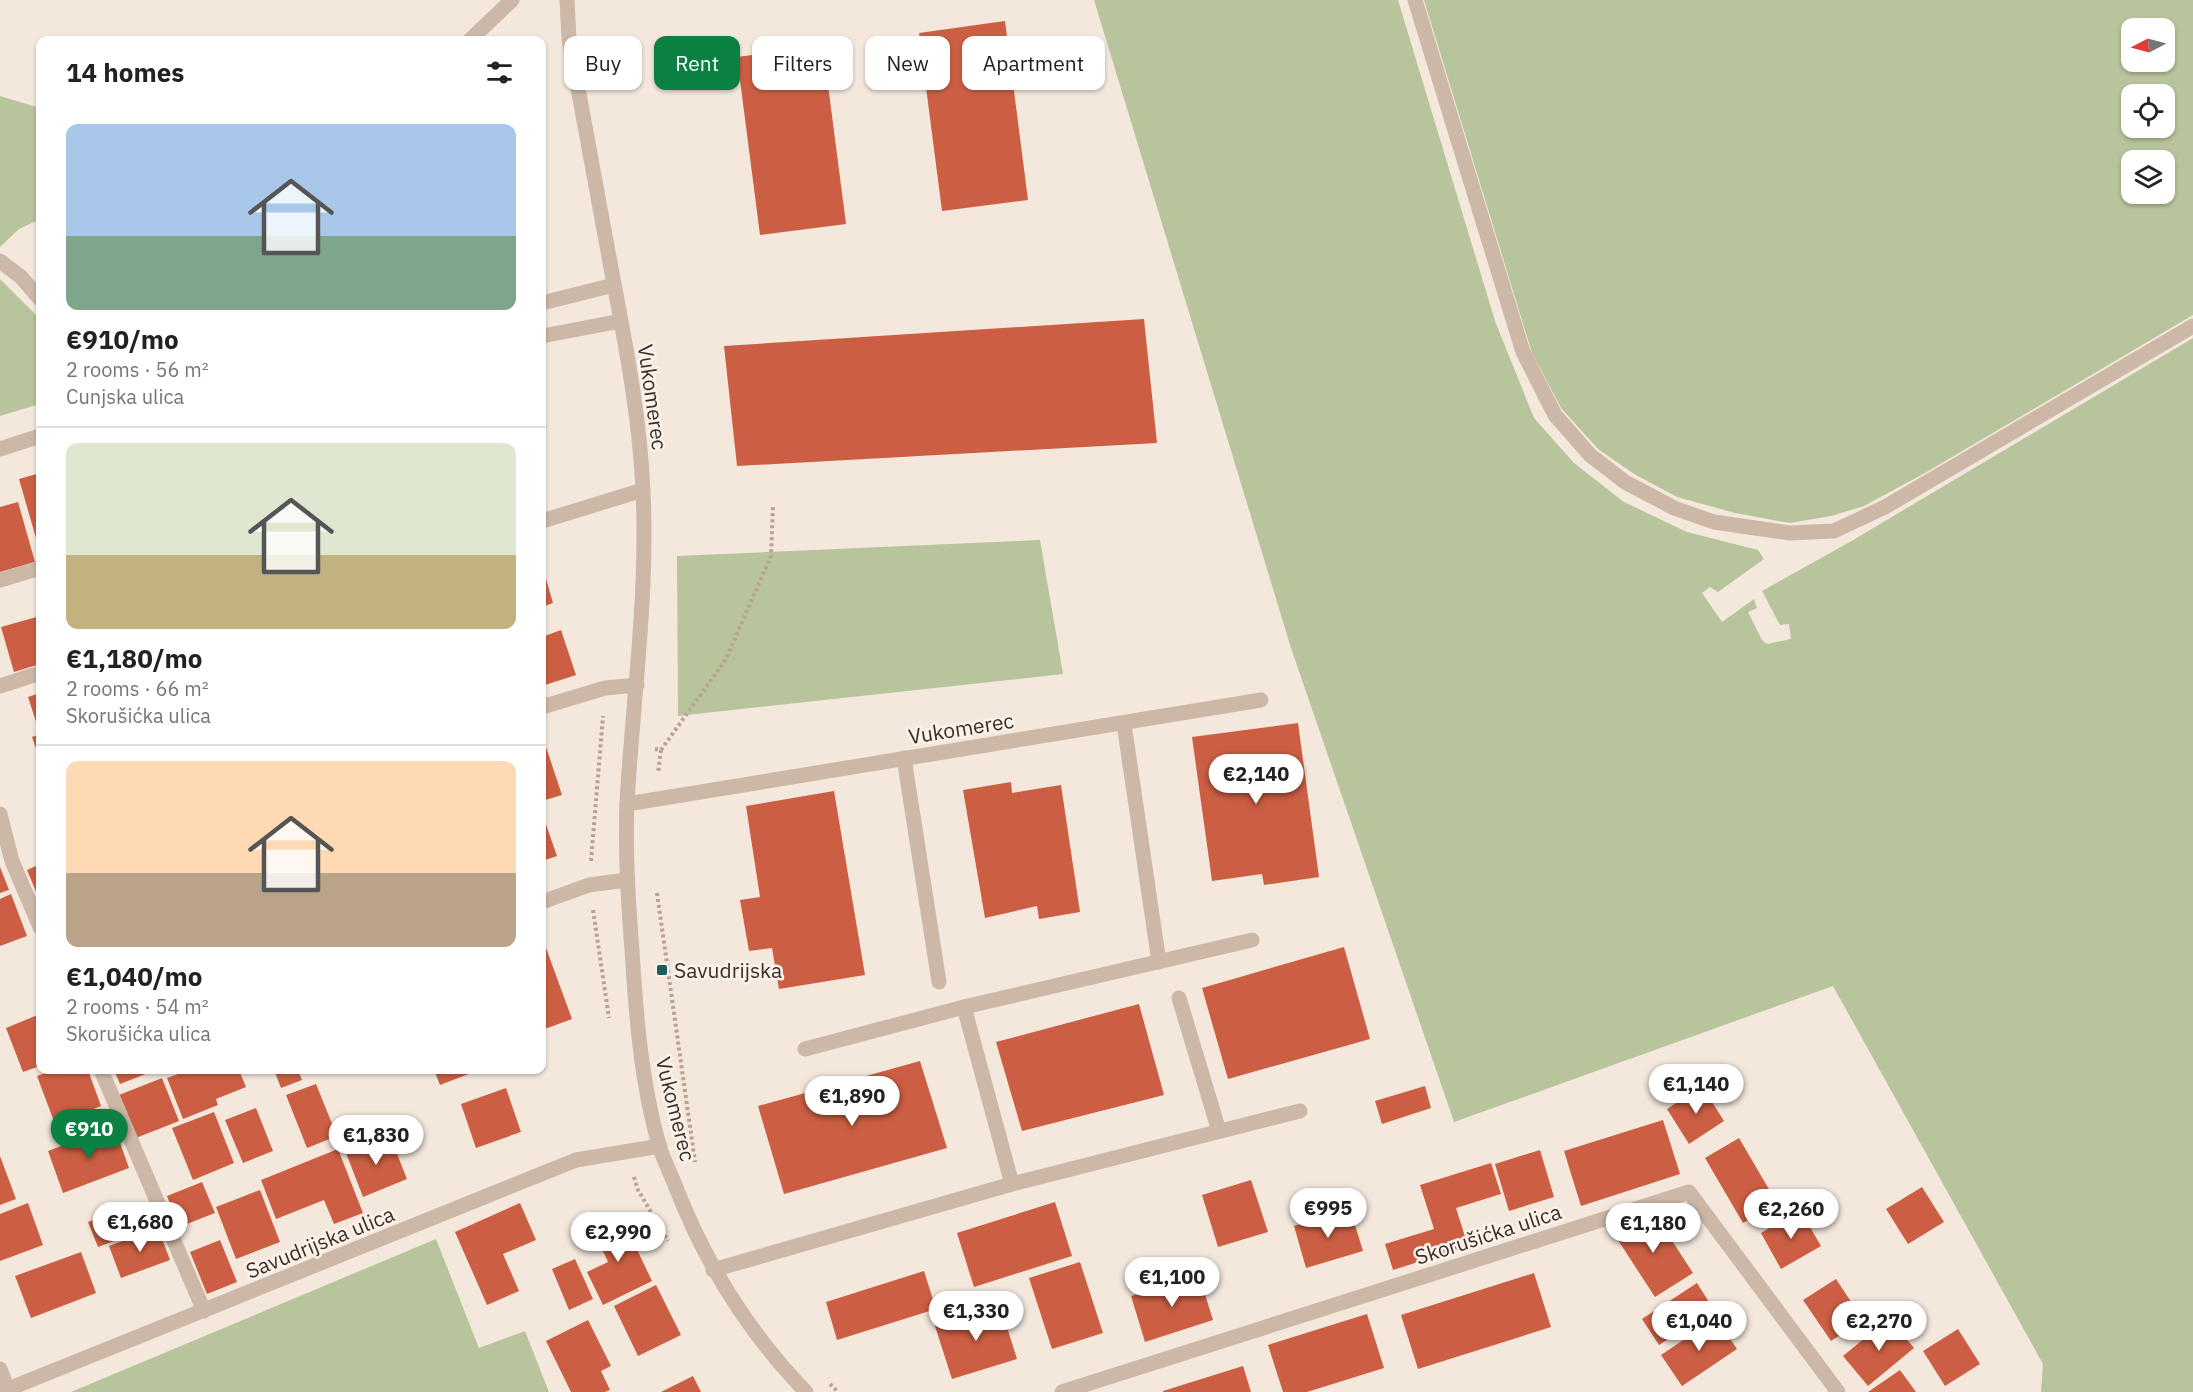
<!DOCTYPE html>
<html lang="en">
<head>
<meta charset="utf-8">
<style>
	body { margin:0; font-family:"IBM Plex Sans",sans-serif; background:#f6f6f6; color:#222; height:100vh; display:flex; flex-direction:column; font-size:22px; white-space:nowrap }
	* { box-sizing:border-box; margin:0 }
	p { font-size:20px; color:#767676 }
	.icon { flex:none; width:33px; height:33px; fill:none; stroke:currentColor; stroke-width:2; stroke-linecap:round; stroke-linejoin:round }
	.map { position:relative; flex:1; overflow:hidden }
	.details { position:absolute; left:36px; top:36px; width:510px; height:1038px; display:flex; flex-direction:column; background:#fff; border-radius:12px; box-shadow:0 2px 4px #0004 }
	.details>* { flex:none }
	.guide { position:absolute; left:564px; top:36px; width:570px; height:54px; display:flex; gap:12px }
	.needle { width:39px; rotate:264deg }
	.tools { position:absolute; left:2121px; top:18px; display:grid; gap:12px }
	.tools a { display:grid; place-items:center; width:54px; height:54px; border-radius:12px; background:#fff; box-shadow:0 2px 4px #0004; font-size:30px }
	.price { position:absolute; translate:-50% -51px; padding:0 14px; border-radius:21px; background:#fff; color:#222; font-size:20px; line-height:39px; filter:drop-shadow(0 2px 3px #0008) }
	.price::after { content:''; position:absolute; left:50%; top:36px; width:18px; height:14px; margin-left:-9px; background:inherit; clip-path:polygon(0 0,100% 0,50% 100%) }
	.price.on { background:#0b8043; color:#fff }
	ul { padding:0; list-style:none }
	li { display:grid; align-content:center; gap:12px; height:318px; padding:0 30px }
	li+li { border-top:2px solid #e0e0e0 }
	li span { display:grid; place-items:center; height:186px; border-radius:12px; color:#555 }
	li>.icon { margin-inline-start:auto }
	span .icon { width:108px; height:108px; fill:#fffc; stroke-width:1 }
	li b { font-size:26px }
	h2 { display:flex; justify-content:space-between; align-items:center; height:72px; padding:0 30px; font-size:26px }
	.tag { padding:0 21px; border-radius:12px; background:#fff; box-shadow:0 2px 4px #0004; font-size:21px; line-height:54px }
	.tag.on { background:#0b8043; color:#fff }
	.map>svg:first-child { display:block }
	.green { fill:#b8c49c; fill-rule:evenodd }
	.building { fill:#cc5f43 }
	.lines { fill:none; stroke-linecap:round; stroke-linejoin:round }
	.path { stroke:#b9a292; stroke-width:4; stroke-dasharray:3 3; stroke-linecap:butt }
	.service { stroke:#cdb8a8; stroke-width:15 }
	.minor { stroke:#cdb8a8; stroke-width:15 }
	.tertiary { stroke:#cdb8a8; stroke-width:15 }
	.poi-dot { fill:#1c5c5d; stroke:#fbf3ea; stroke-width:2 }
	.labels { text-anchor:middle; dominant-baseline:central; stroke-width:5; stroke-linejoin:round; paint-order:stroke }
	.street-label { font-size:21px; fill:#392d29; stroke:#fbf3ea }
	.poi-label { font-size:21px; fill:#392d29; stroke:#fbf3ea; text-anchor:start }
</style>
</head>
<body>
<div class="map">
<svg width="2193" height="1392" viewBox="0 0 2193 1392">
	<rect width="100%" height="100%" fill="#f4e8dd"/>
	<!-- green -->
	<g class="green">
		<polygon points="1094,0 1398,0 1495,321 1534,418 1574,463 1624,502 1687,532 1758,550 1764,559 1718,592 1710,587 1702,593 1722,622 1754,599 1757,608 1748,612 1762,640 1767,644 1791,639 1789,624 1780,625 1762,591 1848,543 2193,338 2193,1392 2041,1392 2043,1364 1833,986 1454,1122 1291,648"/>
		<path d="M1424,0H2193V315L1925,473L1864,506L1831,516L1790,523L1735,513L1677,497L1634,474L1598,449L1561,408L1532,353ZM2132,28H2164V62H2132ZM2132,94H2164V128H2132ZM2132,160H2164V194H2132Z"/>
		<polygon points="0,96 40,108 40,219 19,229 0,247"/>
		<polygon points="0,279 40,319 40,404 0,416"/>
		<polygon points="1040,540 1063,674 678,716 677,556"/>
		<polygon points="436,1239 479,1348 525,1331 549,1392 71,1392"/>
	</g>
	<!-- building -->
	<g class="building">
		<polygon points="1005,21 1028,200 942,211 919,33"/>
		<polygon points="823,46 846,224 760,235 737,57"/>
		<polygon points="1144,319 1157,443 737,466 724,346"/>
		<polygon points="40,473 40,552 19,479"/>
		<polygon points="18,502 35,562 0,572 0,507"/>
		<polygon points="542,565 553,603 542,607"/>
		<polygon points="40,616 40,664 14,672 1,627"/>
		<polygon points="561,630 576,675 542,686 542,637"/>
		<polygon points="40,693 40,760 32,737 40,734 28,697"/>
		<polygon points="1298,723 1319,877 1264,885 1262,874 1212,881 1192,737"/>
		<polygon points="542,735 562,795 542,801"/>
		<polygon points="1011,782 1012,793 1061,785 1080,912 1039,919 1037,906 985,918 963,790"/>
		<polygon points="834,791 865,975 779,989 772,948 749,951 740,900 760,897 746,806"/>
		<polygon points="542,813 557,856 542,861"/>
		<polygon points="40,864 40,901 27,870"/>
		<polygon points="0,867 9,890 0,893"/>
		<polygon points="11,894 27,936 0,946 0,899"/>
		<polygon points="542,937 572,1019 542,1030"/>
		<polygon points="1344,947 1370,1039 1228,1079 1202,988"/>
		<polygon points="1139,1004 1164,1095 1022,1131 996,1042"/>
		<polygon points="40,1014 40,1066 23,1072 6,1028"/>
		<polygon points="920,1061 947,1148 784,1194 758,1106"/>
		<polygon points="53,1070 88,1070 101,1106 55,1124 37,1076"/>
		<polygon points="114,1070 156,1070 120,1084"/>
		<polygon points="189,1070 239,1070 246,1087 216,1099 218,1105 183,1119 167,1078"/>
		<polygon points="274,1070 298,1070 302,1080 281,1088"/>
		<polygon points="434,1070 479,1070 440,1085"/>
		<polygon points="162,1078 179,1121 136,1138 119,1095"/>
		<polygon points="316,1084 337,1136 307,1148 286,1095"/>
		<polygon points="1425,1086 1431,1108 1382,1124 1375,1101"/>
		<polygon points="1702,1086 1724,1121 1689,1144 1667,1109"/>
		<polygon points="506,1088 521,1132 476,1148 461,1104"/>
		<polygon points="256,1108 273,1151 243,1163 225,1120"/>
		<polygon points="214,1112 234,1163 193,1180 172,1128"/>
		<polygon points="1663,1120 1680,1174 1581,1206 1564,1151"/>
		<polygon points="114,1126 129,1168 63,1193 48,1151"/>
		<polygon points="390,1136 407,1179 363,1197 346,1153"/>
		<polygon points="1739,1138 1777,1203 1743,1223 1705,1158"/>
		<polygon points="338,1149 363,1213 334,1224 324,1200 276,1219 261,1180"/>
		<polygon points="1540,1150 1554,1197 1509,1211 1495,1164"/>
		<polygon points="0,1156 16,1199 0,1205"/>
		<polygon points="1491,1163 1501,1194 1456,1208 1468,1246 1393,1270 1385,1244 1434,1229 1420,1185"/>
		<polygon points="1251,1180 1268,1232 1218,1247 1202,1195"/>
		<polygon points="202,1182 215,1213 179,1227 167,1196"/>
		<polygon points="1922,1187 1944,1222 1908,1244 1886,1209"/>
		<polygon points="260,1190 280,1242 236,1259 216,1207"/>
		<polygon points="141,1202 150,1227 98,1247 88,1222"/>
		<polygon points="1055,1202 1072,1256 974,1287 957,1233"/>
		<polygon points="28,1203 43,1245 0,1261 0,1214"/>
		<polygon points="520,1203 536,1240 503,1254 519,1291 487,1305 455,1232"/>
		<polygon points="1350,1209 1363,1251 1306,1268 1294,1226"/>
		<polygon points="1652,1210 1693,1273 1655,1297 1614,1234"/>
		<polygon points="1800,1210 1821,1246 1781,1269 1761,1233"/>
		<polygon points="621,1216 652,1281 603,1305 587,1272 608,1262 593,1230"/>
		<polygon points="158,1228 170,1260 121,1278 109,1246"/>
		<polygon points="220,1240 237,1282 207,1294 190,1252"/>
		<polygon points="81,1252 96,1293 31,1318 15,1276"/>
		<polygon points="575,1259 593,1299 569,1310 552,1269"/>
		<polygon points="1080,1262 1103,1333 1052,1349 1029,1278"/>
		<polygon points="924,1271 936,1309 837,1340 826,1302"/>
		<polygon points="1534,1273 1551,1327 1418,1369 1401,1315"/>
		<polygon points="1199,1275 1213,1320 1145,1342 1131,1296"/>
		<polygon points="1836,1279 1863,1320 1831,1341 1803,1300"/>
		<polygon points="1697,1283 1714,1310 1659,1345 1642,1319"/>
		<polygon points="656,1285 681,1335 638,1356 614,1306"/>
		<polygon points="1000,1305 1017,1359 952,1379 935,1326"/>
		<polygon points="1367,1314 1384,1368 1307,1392 1283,1392 1268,1345"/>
		<polygon points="1716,1318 1737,1349 1682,1386 1661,1355"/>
		<polygon points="1889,1318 1914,1348 1868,1386 1843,1356"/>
		<polygon points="588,1320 611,1366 601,1371 610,1390 605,1392 571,1392 546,1341"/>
		<polygon points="1958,1329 1980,1364 1945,1386 1923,1351"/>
		<polygon points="1243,1366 1251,1392 1163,1392 1163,1391"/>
		<polygon points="1900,1370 1916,1392 1868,1392"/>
		<polygon points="693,1376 701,1392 661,1392"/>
	</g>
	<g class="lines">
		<!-- path -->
		<g class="path">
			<polyline points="655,749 661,750 658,773"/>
			<polyline points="661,750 726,659 771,556 773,505"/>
			<polyline points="591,861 603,716"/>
			<polyline points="657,893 695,1162"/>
			<polyline points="593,910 609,1018"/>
			<polyline points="634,1177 638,1190 668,1241"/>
			<polyline points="830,1384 838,1392"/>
		</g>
		<!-- service -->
		<g class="service">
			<polyline points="1415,0 1523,352 1555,415 1590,455 1625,482 1674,508 1714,522 1790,533 1834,531 1885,507 2193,326"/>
			<polyline points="470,40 512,0"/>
			<polyline points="0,261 21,277 40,299"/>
			<polyline points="542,303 614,285"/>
			<polyline points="542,336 621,321"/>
			<polyline points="0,449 40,436"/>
			<polyline points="904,758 939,982"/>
			<polyline points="1179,998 1219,1131"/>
		</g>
		<!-- minor -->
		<g class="minor">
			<polyline points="542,521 643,490"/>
			<polyline points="0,580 40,568"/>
			<polyline points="0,686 40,673"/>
			<polyline points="542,707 605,688 637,685"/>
			<polyline points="1124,724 1159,962"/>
			<polyline points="627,804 1261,700"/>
			<polyline points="0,814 12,861 40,927"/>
			<polyline points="542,902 589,885 627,880"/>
			<polyline points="964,1007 1012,1184"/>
			<polyline points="805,1049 964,1007 1252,940"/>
			<polyline points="101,1070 204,1311"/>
			<polyline points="713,1270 1012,1184 1300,1111"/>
			<polyline points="0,1369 8,1389"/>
			<polyline points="1,1392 576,1160 660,1146"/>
			<polyline points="1062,1392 1689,1192 1838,1392"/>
		</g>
		<!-- tertiary -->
		<path class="tertiary" d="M567,0L569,39C583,115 597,192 611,268C625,342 640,416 643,492C648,595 633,698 627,802C625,851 628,901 632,950C636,1015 641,1082 659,1145C663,1159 670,1172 675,1185C705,1263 748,1332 806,1392"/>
	</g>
	<!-- markers -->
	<rect class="poi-dot" x="656" y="964" width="12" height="12" rx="3"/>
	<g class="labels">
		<!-- street labels -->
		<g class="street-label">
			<text transform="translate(653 397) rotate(82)">Vukomerec</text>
			<text transform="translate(961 728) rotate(-9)">Vukomerec</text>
			<text transform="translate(676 1109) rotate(76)">Vukomerec</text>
			<text transform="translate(1488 1234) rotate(-18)">Skorušićka ulica</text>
			<text transform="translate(320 1242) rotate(-22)">Savudrijska ulica</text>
		</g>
		<!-- poi labels -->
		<g class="poi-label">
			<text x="674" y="970">Savudrijska</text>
		</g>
	</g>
</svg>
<div class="tools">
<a><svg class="needle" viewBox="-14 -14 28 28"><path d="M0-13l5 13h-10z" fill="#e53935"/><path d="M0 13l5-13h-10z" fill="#767676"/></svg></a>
<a><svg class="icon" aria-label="locate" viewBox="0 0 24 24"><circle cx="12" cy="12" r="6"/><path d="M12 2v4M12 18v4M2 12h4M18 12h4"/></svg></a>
<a><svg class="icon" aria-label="layers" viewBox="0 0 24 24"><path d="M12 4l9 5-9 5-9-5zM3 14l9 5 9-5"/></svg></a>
</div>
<b class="price" style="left:1256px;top:805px">€2,140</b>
<b class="price" style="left:1696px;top:1115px">€1,140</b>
<b class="price" style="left:852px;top:1127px">€1,890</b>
<b class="price on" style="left:89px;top:1160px">€910</b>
<b class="price" style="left:376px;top:1166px">€1,830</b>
<b class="price" style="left:1328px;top:1239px">€995</b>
<b class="price" style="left:1791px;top:1240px">€2,260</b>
<b class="price" style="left:140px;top:1253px">€1,680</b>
<b class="price" style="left:1653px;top:1254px">€1,180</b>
<b class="price" style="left:618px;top:1263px">€2,990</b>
<b class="price" style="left:1172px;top:1308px">€1,100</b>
<b class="price" style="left:976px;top:1342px">€1,330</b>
<b class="price" style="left:1699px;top:1352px">€1,040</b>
<b class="price" style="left:1879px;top:1352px">€2,270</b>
<div class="guide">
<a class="tag">Buy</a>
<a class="tag on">Rent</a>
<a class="tag">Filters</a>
<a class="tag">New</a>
<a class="tag">Apartment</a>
</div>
<section class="details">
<h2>14 homes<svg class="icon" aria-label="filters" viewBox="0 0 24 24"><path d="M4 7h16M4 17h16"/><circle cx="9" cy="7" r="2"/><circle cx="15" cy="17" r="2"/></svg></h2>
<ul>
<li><span style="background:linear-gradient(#a9c7e8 60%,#7fa58c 0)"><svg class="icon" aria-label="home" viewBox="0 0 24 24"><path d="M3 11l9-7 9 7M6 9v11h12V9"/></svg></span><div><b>€910/mo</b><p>2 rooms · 56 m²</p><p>Cunjska ulica</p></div></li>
<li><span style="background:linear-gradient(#dfe7d0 60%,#c2b280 0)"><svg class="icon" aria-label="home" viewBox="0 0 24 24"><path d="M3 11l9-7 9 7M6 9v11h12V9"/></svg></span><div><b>€1,180/mo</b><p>2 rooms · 66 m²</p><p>Skorušićka ulica</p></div></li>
<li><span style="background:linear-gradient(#ffd9b3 60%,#b9a48a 0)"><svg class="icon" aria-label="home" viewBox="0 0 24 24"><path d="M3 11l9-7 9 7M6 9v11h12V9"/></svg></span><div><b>€1,040/mo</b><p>2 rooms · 54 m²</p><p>Skorušićka ulica</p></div></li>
</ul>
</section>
</div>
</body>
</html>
